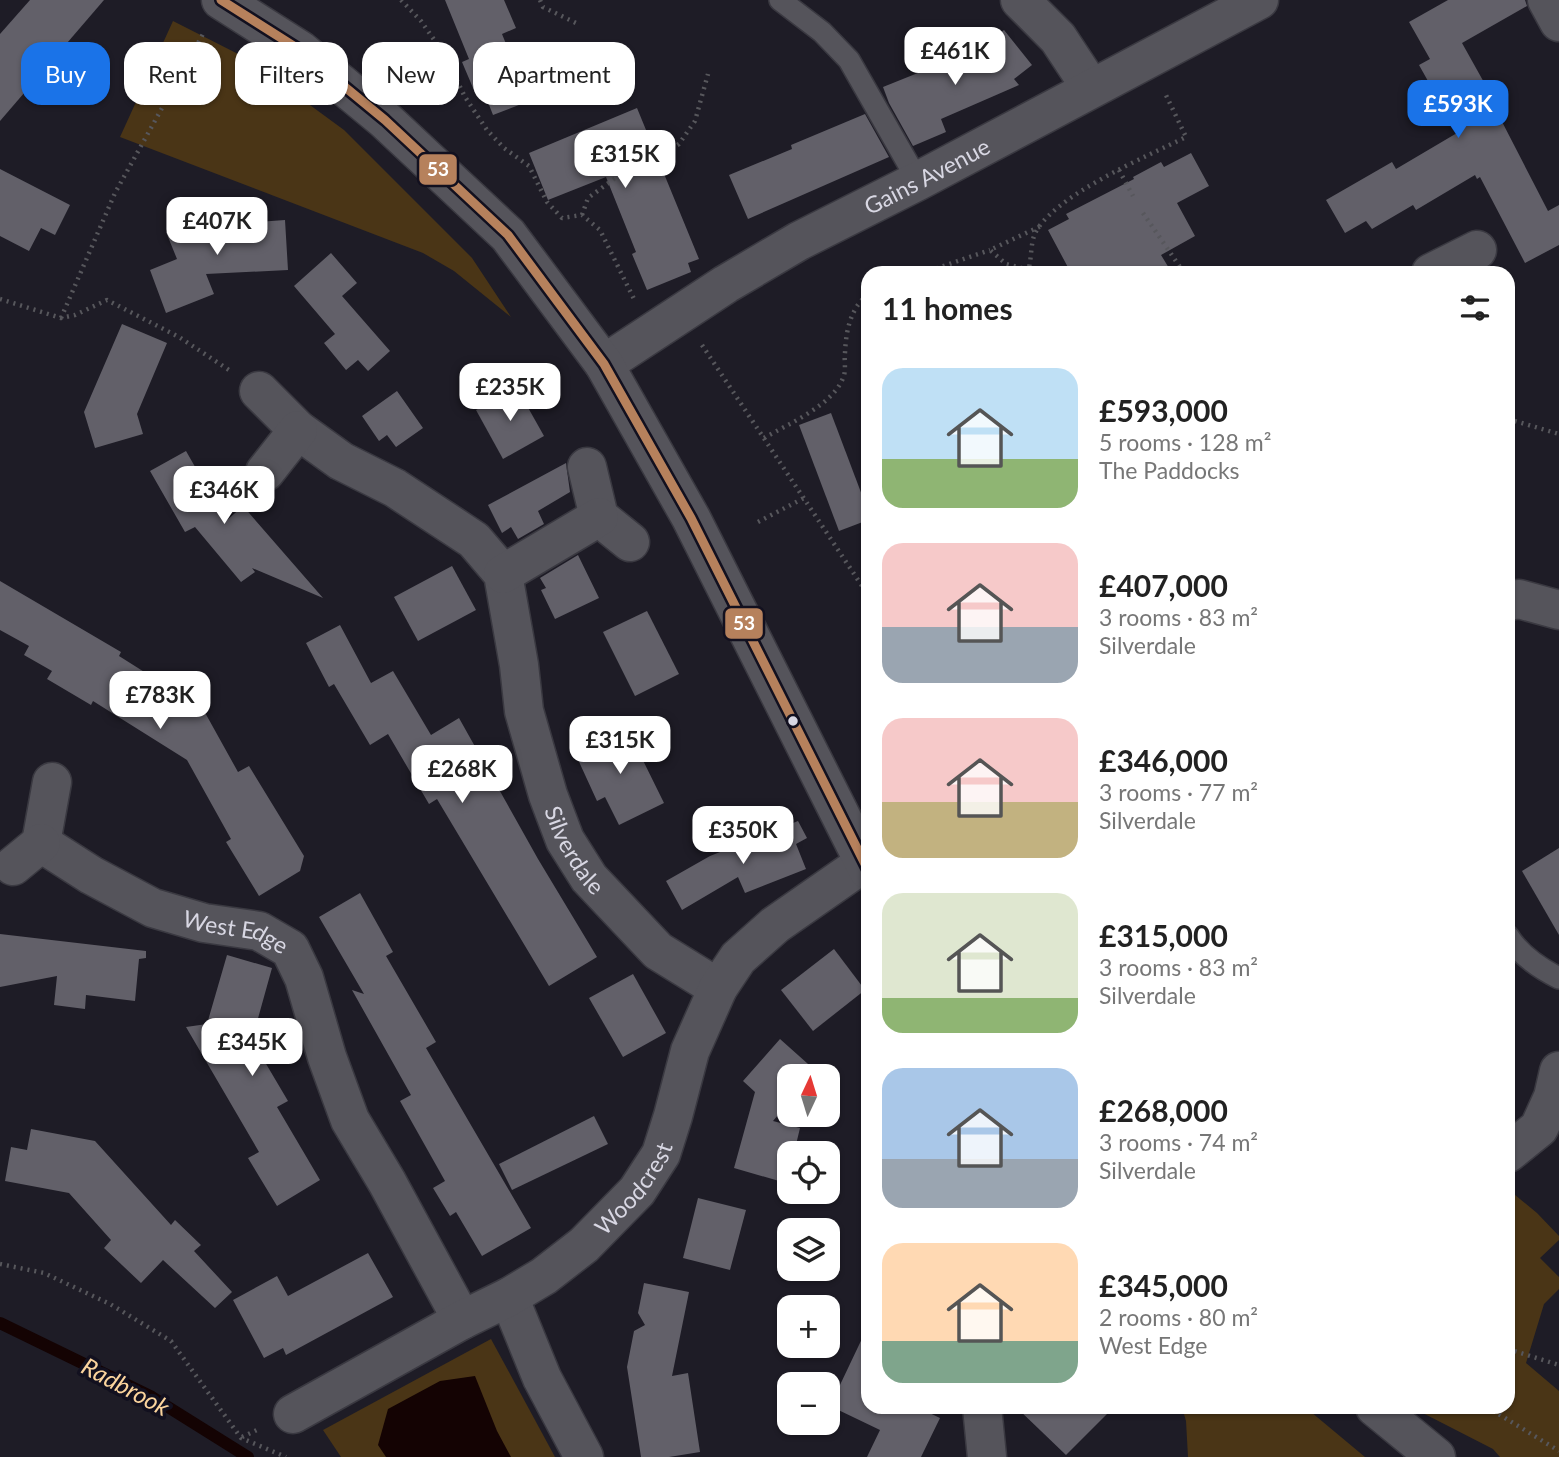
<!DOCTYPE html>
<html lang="en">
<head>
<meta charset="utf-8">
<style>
	body { margin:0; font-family:Lato,sans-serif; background:#f6f6f6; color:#222; height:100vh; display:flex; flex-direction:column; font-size:26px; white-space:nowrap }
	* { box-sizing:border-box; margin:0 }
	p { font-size:23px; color:#767676 }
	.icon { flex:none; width:38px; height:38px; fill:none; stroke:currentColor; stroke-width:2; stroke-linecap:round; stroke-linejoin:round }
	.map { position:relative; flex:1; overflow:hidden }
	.details { position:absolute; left:861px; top:266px; width:654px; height:1148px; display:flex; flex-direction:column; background:#fff; border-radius:21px; box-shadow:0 2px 5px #0004 }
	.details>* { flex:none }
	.banner { position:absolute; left:21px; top:42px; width:665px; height:63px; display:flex; gap:14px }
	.needle { width:46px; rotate:4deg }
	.buttons { position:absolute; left:777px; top:1064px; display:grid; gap:14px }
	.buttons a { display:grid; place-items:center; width:63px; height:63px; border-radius:14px; background:#fff; box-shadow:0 2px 5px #0004; font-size:35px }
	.price { position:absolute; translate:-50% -60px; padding:0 16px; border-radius:14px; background:#fff; color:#222; font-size:23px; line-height:46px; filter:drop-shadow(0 2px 4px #0008) }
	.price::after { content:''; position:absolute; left:50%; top:42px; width:21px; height:16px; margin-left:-10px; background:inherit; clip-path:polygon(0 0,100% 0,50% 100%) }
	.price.active { background:#1a73e8; color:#fff }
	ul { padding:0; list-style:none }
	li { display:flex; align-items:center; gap:21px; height:175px; padding:0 21px }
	li span { display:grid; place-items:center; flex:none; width:196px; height:140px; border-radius:21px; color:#555 }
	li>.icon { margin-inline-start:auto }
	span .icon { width:84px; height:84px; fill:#fffc; stroke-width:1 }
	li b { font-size:30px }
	h2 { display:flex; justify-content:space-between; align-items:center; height:84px; padding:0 21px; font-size:30px }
	.tag { padding:0 24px; border-radius:21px; background:#fff; box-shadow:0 2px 5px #0004; font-size:24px; line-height:63px }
	.tag.active { background:#1a73e8; color:#fff }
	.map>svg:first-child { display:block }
	.green { fill:#4a3516 }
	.water { fill:#140303 }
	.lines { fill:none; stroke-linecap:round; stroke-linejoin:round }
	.stream { stroke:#140303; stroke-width:12 }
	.building { fill:#626069 }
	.lane-casing { stroke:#3a3941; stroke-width:24 }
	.street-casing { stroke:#3a3941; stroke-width:41 }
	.secondary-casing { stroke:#3a3941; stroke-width:41 }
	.path { stroke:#57575c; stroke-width:4.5; stroke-dasharray:2 5; stroke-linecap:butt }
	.lane { stroke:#55545b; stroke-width:21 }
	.street { stroke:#55545b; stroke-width:38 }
	.secondary { stroke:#55545b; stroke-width:38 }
	.bus-1-casing { stroke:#12101f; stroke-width:14 }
	.bus-1 { stroke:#b6815c; stroke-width:9 }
	.bus-dot { fill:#d8d7e3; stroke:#12101f; stroke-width:2.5 }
	.labels { text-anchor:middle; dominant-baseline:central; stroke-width:7; stroke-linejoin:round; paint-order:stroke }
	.street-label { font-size:23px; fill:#d8d7e3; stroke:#12101f }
	.water-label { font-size:24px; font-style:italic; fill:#fbd49d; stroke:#12101f }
	.line-badge { stroke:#12101f; stroke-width:2.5 }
	.badge-label { font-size:19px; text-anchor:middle; font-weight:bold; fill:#fff }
</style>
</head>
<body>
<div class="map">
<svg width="1559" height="1457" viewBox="0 0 1559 1457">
	<rect width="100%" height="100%" fill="#1e1c26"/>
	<!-- green -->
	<g class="green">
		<polygon points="173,21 246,58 344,130 472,258 511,317 454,271 423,253 120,137"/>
		<polygon points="1509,1190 1537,1213 1559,1236 1559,1240 1540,1258 1559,1277 1559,1289 1544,1304 1526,1363 1559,1391 1559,1457 1500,1457 1493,1449 1411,1407 1508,1407"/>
		<polygon points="491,1339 555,1457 341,1457 323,1430"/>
		<polygon points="1182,1407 1305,1407 1365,1457 1188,1457 1186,1421"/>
	</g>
	<!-- water -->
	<polygon class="water" points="475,1376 497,1431 511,1457 386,1457 378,1445 388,1409 440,1381"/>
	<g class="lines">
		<!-- stream -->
		<polyline class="stream" points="0,1323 152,1397 248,1457"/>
	</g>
	<!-- building -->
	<g class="building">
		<polygon points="30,0 104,0 0,121 0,34"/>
		<polygon points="445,0 504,0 516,28 502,34 529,101 493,115 484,92 476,95 462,62 469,59"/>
		<polygon points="1448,0 1525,0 1527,6 1462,43 1500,111 1497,112 1548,211 1559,205 1559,245 1525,263 1480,177 1477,179 1475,175 1416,210 1413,205 1372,229 1366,221 1345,233 1326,200 1392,162 1396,169 1457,133 1419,65 1430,59 1409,22"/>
		<polygon points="1004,30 1032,65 1014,79 1019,85 941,119 946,132 913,146 889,103 883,87 980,48"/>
		<polygon points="637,108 699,259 688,263 691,272 647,290 632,254 636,252 606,177 548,200 529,153"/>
		<polygon points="865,114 889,157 748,219 729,175 792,149 791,145"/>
		<polygon points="1191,153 1209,186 1177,203 1195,236 1161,255 1172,273 1071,273 1048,230 1069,219 1066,214 1134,179 1133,177 1161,162 1164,167"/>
		<polygon points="0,169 70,205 55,235 41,228 29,251 0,236"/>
		<polygon points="201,219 204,226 285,220 288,270 206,274 214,294 166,313 150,270 177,259 166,232"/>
		<polygon points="331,253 357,283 342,296 390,351 368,371 358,360 346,370 324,343 335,334 294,286"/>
		<polygon points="122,324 167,343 137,414 143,434 95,448 84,412"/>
		<polygon points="517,388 544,436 503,459 476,410"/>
		<polygon points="397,391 423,428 396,447 387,435 379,441 362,416"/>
		<polygon points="831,413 868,511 868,520 839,531 799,425"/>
		<polygon points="186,451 226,521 243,506 323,598 252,568 255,572 241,582 195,527 185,532 150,471"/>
		<polygon points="566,463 570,492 538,511 544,524 518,539 511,527 502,533 488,505"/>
		<polygon points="578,555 599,598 555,619 541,590 546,588 540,578"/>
		<polygon points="452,566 476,610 418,641 394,597"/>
		<polygon points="0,581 121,652 119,656 203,709 238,772 249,766 304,856 300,871 259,896 226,842 231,839 187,760 93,701 91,705 47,679 52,671 24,655 29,646 0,630"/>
		<polygon points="647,611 679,674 635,696 603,632"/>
		<polygon points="340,625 371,683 393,671 431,735 459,718 538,859 597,957 549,986 437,799 429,804 388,734 370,745 334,684 329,687 306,643"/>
		<polygon points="627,728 664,803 619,825 605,797 597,801 575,753"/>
		<polygon points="798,821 807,838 796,844 806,869 745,893 738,877 682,910 666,881 710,856"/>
		<polygon points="1559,848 1559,935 1522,871"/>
		<polygon points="360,893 393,952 386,956 436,1042 426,1048 531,1228 482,1256 456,1212 450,1216 433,1188 445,1181 400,1101 411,1095 352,990 364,994 319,917"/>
		<polygon points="0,934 146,951 146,958 139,959 135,1001 86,995 85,1009 54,1005 57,976 0,987"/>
		<polygon points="834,949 865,990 813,1031 781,990"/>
		<polygon points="227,955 272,968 252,1040 288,1101 277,1107 320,1180 277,1206 248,1158 259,1152 186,1027 207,1024"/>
		<polygon points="633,974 666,1033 623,1057 589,998"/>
		<polygon points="780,1039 817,1072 813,1076 789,1076 789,1102 773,1121 800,1128 794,1153 789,1153 789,1169 786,1183 734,1168 755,1092 743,1081"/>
		<polygon points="594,1116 608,1144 512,1190 499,1164"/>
		<polygon points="31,1129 95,1141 171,1225 175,1220 201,1245 194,1251 232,1292 215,1308 163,1260 141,1283 104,1248 111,1240 69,1193 5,1181 11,1147 27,1150"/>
		<polygon points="698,1198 746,1210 730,1270 683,1258"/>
		<polygon points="368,1253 393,1297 286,1355 283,1348 264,1358 233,1300 277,1276 288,1296"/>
		<polygon points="644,1283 689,1292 672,1376 688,1373 700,1452 669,1457 641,1457 627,1367 634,1331 645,1325 638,1313"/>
		<polygon points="868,1326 868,1407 917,1407 940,1418 921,1457 867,1457 880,1430 830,1406"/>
		<polygon points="1016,1407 1114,1407 1066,1455"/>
	</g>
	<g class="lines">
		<!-- lane casing -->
		<g class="lane-casing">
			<g id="lane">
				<polyline points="780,0 822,32 849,60 918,181"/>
				<path d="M1508,936C1520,955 1539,968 1559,978"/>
			</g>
		</g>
		<!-- street casing -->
		<g class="street-casing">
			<g id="street">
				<polyline points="1020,0 1058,38 1091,88"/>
				<polyline points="1547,0 1559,22"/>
				<polyline points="1431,273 1477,250"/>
				<path id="s1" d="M604,364L726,284L799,241L918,181L1259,0"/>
				<path id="s2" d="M259,391L298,430L341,461L395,488L474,540L503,574L519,665L524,711L548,795L565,840L589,878L658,951L718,988"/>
				<polyline points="587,467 599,517 630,542"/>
				<polyline points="265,472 298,430"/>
				<polyline points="503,574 599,517"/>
				<polyline points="1508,601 1519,599 1559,610"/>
				<path id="s3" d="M52,782L41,843L91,875L153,908L204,923L259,931L290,949L304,978L327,1057L350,1120L387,1182L462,1320"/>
				<polyline points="13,866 41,843"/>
				<polyline points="1508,1153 1539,1128 1553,1097 1559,1071"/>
				<polyline points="509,1297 542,1378 584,1457"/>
				<polyline points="982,1407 987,1457"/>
				<path id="s4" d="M293,1414L462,1320L509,1297L544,1276L584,1245L637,1191L661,1154L673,1116L690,1051L718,988L738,958L775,925L864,863"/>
			</g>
		</g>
		<!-- secondary casing -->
		<g class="secondary-casing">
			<g id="secondary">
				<polyline points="221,0 300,50 385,120 508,235 604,364 691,518 868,870"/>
				<polyline points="1375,1407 1436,1457"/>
			</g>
		</g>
		<!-- path -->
		<g class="path">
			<polyline points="401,0 421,21 444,54 465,97 487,130 504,148 529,166 547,202 562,218 582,215 600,230 634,299"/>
			<polyline points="540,0 543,7 576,23"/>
			<polyline points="641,166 679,144 695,121 708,74"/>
			<polyline points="1119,170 1133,196"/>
			<polyline points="1143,213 1180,267 1188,273"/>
			<polyline points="582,215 588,198 618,176"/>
			<polyline points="1029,270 1006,264 990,250 1041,226"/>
			<polyline points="923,273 990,250"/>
			<path d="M1027,273C1032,262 1030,248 1034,236C1049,197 1148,156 1186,137L1165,93"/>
			<polyline points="0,299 61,318 75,315 107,300 179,337 229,370"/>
			<polyline points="61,318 115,193 203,34"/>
			<polyline points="702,345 868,595"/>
			<polyline points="1508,419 1559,434"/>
			<path d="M764,438C788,424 836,404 844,375C846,369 844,360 845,353C846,331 850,309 868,294"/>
			<polyline points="758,522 804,498"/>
			<polyline points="0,1264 44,1273 110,1304 171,1341 241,1438 286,1457"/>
			<polyline points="1508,1349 1559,1365"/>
			<polyline points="1487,1407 1559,1451"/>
			<polyline points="242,1437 259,1429"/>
		</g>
		<!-- lane -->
		<use href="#lane" class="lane"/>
		<!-- street -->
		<use href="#street" class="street"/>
		<!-- secondary -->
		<use href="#secondary" class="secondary"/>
		<!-- bus-1 casing -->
		<g class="bus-1-casing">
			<polyline id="bus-1" points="221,0 300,50 385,120 508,235 604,364 691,518 868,870"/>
		</g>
		<!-- bus-1 -->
		<use href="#bus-1" class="bus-1"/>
	</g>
	<!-- markers -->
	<circle class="bus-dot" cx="793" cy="721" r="6"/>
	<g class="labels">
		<!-- street labels -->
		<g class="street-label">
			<text stroke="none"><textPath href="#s1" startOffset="374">Gains Avenue</textPath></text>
			<text stroke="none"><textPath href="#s2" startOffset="595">Silverdale</textPath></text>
			<text stroke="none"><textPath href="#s3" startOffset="278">West Edge</textPath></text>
			<text stroke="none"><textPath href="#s4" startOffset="413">Woodcrest</textPath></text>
		</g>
		<!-- water labels -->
		<g class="water-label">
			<text transform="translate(126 1386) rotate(28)">Radbrook</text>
		</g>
	</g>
	<g class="line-badge">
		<rect x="418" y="153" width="40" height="33" rx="7" fill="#b6815c"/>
		<rect x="724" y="607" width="40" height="33" rx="7" fill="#b6815c"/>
	</g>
	<g class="badge-label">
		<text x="438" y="176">53</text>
		<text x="744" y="630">53</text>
	</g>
</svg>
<div class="buttons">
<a><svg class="needle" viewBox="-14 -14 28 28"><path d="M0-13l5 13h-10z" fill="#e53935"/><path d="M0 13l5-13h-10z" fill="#767676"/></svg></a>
<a><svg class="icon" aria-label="locate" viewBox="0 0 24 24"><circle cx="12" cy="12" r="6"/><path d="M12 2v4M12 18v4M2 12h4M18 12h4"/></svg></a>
<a><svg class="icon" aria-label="layers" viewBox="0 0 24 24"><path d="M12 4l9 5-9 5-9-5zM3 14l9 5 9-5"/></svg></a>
<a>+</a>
<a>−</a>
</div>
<b class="price" style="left:955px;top:87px">£461K</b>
<b class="price active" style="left:1458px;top:140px">£593K</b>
<b class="price" style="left:625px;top:190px">£315K</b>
<b class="price" style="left:217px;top:257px">£407K</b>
<b class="price" style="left:510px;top:423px">£235K</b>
<b class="price" style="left:224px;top:526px">£346K</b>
<b class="price" style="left:160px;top:731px">£783K</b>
<b class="price" style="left:620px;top:776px">£315K</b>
<b class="price" style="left:462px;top:805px">£268K</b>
<b class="price" style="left:743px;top:866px">£350K</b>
<b class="price" style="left:252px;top:1078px">£345K</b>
<div class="banner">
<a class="tag active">Buy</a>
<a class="tag">Rent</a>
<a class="tag">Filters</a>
<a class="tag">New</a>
<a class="tag">Apartment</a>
</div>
<section class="details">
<h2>11 homes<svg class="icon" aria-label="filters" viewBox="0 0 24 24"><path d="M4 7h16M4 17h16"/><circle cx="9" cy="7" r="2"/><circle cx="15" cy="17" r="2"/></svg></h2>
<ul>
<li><span style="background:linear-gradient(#bfe0f5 65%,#8fb573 0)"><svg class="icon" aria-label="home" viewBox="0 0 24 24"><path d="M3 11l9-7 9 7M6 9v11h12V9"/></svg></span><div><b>£593,000</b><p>5 rooms · 128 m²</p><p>The Paddocks</p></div></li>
<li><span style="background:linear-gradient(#f6c9c9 60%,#9aa5b1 0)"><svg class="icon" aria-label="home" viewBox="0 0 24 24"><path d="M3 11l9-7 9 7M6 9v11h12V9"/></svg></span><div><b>£407,000</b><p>3 rooms · 83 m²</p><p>Silverdale</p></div></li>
<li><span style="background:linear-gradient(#f6c9c9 60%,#c2b280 0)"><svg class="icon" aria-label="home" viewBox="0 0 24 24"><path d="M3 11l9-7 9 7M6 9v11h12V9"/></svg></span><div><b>£346,000</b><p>3 rooms · 77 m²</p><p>Silverdale</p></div></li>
<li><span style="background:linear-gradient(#dfe7d0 75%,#8fb573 0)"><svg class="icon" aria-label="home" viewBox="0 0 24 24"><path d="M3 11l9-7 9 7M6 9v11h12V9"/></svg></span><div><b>£315,000</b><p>3 rooms · 83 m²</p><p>Silverdale</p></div></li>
<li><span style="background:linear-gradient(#a9c7e8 65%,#9aa5b1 0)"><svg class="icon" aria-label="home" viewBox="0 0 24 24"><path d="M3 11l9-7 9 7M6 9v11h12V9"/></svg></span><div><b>£268,000</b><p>3 rooms · 74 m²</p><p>Silverdale</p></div></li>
<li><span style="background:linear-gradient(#ffd9b3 70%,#7fa58c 0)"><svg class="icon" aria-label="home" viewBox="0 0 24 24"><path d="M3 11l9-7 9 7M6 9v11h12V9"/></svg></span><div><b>£345,000</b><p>2 rooms · 80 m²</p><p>West Edge</p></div></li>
</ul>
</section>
</div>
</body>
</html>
